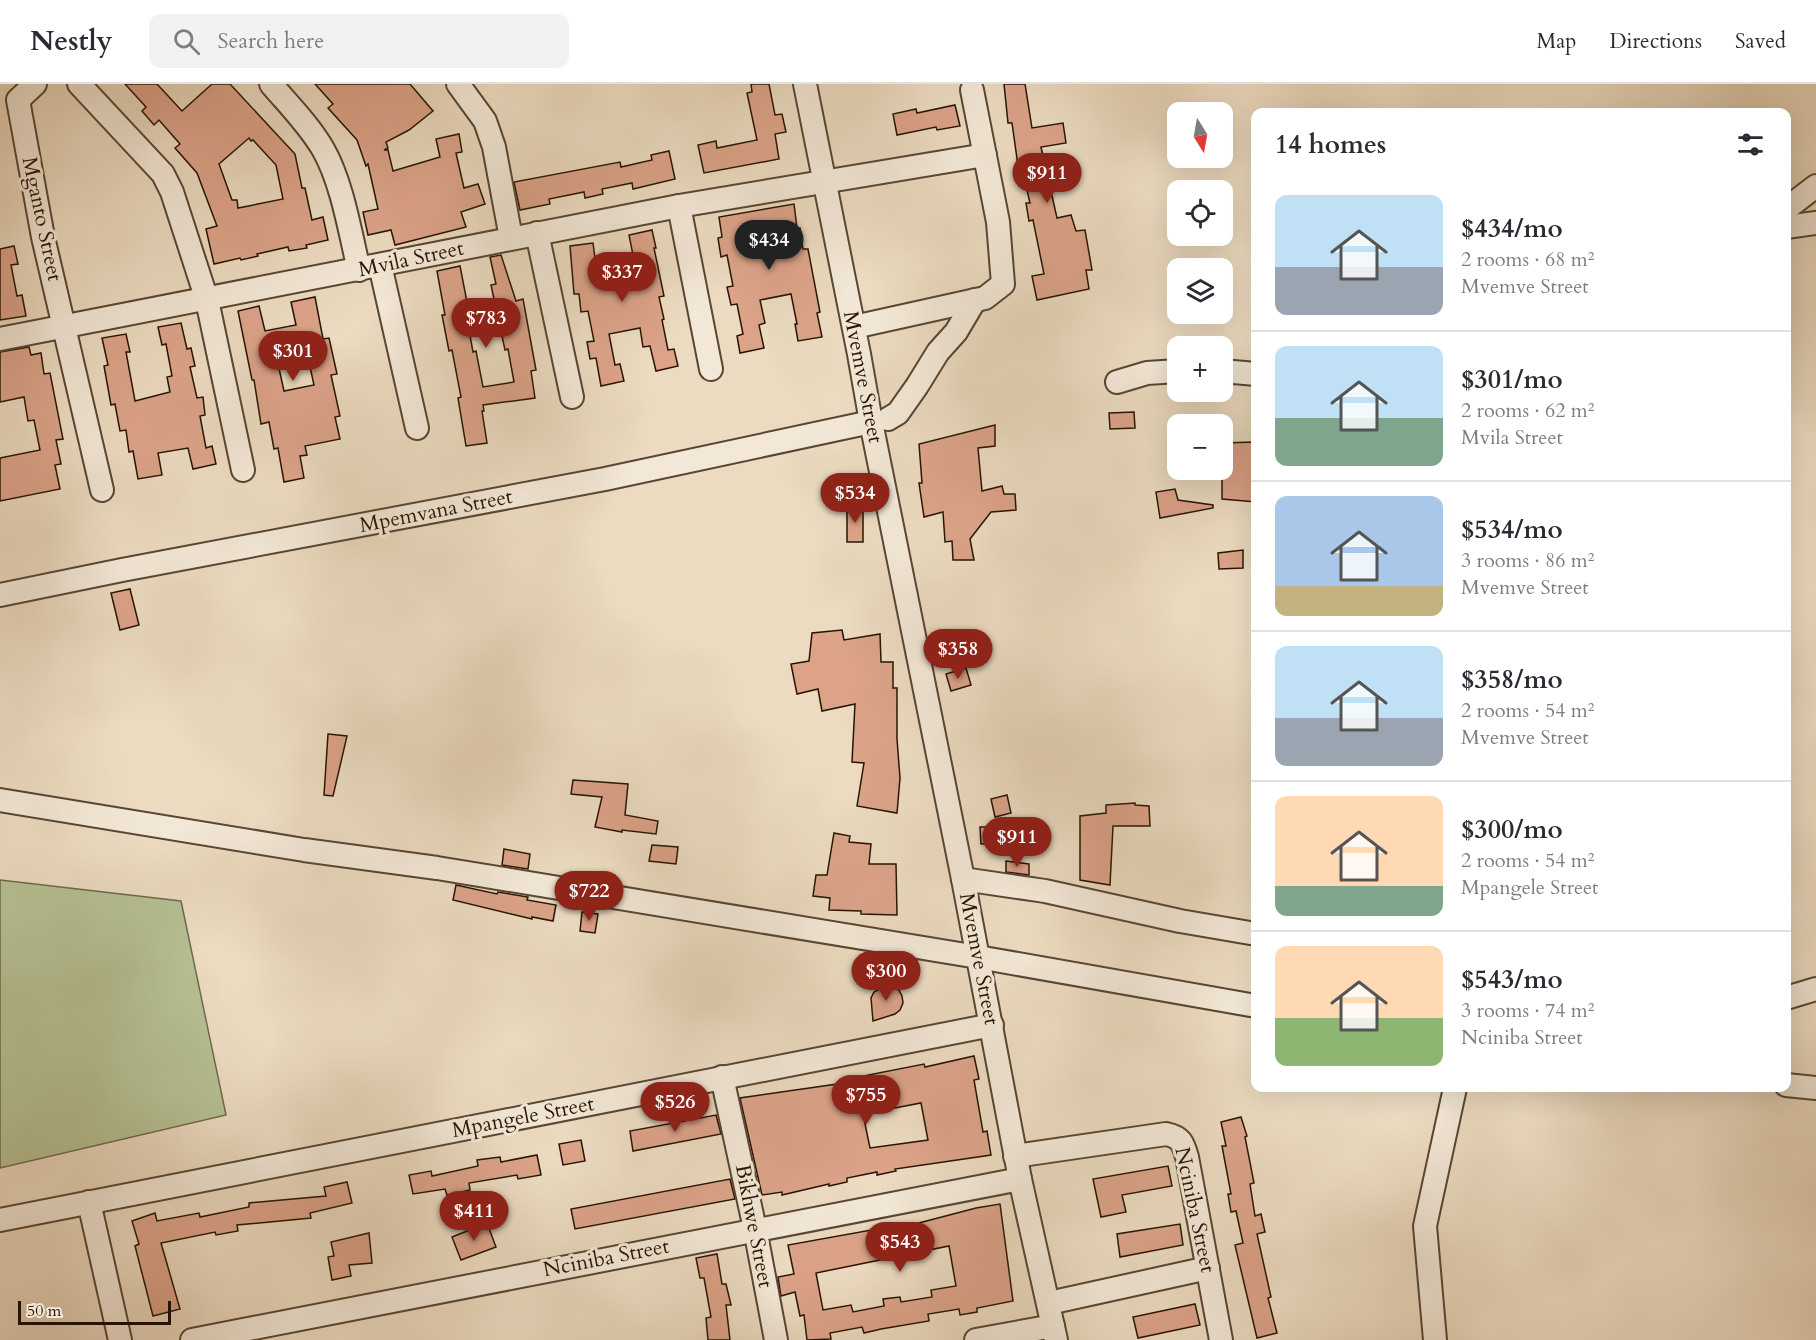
<!DOCTYPE html>
<html lang="en">
<head>
<meta charset="utf-8">
<style>
	body { margin:0; font-family:Cardo,serif; background:#f2f2f3; color:#2b2b33; height:100vh; display:flex; flex-direction:column; font-size:22px; white-space:nowrap }
	* { box-sizing:border-box; margin:0 }
	p { font-size:20px; color:#7c7c81 }
	.icon { flex:none; width:33px; height:33px; fill:none; stroke:currentColor; stroke-width:2; stroke-linecap:round; stroke-linejoin:round }
	.map { position:relative; flex:1; overflow:hidden }
	.drawer { position:absolute; left:1251px; top:24px; width:540px; height:984px; display:flex; flex-direction:column; background:#fff; border-radius:12px; box-shadow:0 6px 24px #0002 }
	.drawer>* { flex:none }
	.needle { width:39px; rotate:169deg }
	.buttons { position:absolute; left:1167px; top:18px; display:grid; gap:12px }
	.buttons a { display:grid; place-items:center; width:66px; height:66px; border-radius:12px; background:#fff; box-shadow:0 6px 24px #0002; font-size:30px }
	.scale { position:absolute; left:18px; bottom:15px; width:153px; box-sizing:border-box; padding-left:6px; border:3px solid #261504; border-top:0; font-size:16px; line-height:21px; white-space:nowrap; color:#261504; -webkit-text-stroke:4px #f3e8d7; paint-order:stroke }
	.price { position:absolute; translate:-50% -51px; padding:0 14px; border-radius:21px; background:#8f2418; color:#fff; font-size:20px; line-height:39px; filter:drop-shadow(0 2px 3px #0008) }
	.price::after { content:''; position:absolute; left:50%; top:36px; width:18px; height:14px; margin-left:-9px; background:inherit; clip-path:polygon(0 0,100% 0,50% 100%) }
	.price.selected { background:#222; color:#fff }
	ul { padding:0; list-style:none }
	li { display:flex; align-items:center; gap:18px; height:150px; padding:0 24px }
	li+li { border-top:2px solid #e1e1e2 }
	li span { display:grid; place-items:center; flex:none; width:168px; height:120px; border-radius:12px; color:#555 }
	li>.icon { margin-inline-start:auto }
	span .icon { width:72px; height:72px; fill:#fffc; stroke-width:1 }
	li b { font-size:26px }
	h2 { display:flex; justify-content:space-between; align-items:center; height:72px; padding:0 24px; font-size:26px }
	header { display:flex; align-items:center; gap:36px; box-sizing:border-box; height:84px; padding:0 30px; background:#fff; border-bottom:2px solid #e1e1e2 }
	header strong { font-size:28px }
	nav { display:flex; gap:33px; margin-inline-start:auto; font-size:21px }
	.search { width:420px; height:54px; background:#f2f2f3; display:flex; align-items:center; gap:15px; box-sizing:border-box; padding:0 21px; border-radius:12px; color:#7c7c81; font-size:22px }
	.map>svg:first-child { display:block }
	.green { fill:#b6c194; stroke:#6e6b4c; stroke-width:1.5 }
	.building { fill:#dca389; stroke:#261504; stroke-width:1.5; fill-rule:evenodd }
	.lines { fill:none; stroke-linecap:round; stroke-linejoin:round }
	.minor-casing { stroke:#584633; stroke-width:26 }
	.minor { stroke:#f3e8d7; stroke-width:22 }
	.labels { text-anchor:middle; dominant-baseline:central; stroke-width:6; stroke-linejoin:round; paint-order:stroke }
	.street-label { font-size:21px; fill:#261504; stroke:#f3e8d7 }
</style>
</head>
<body>
<header>
<strong>Nestly</strong>
<div class="search"><svg class="icon" aria-label="search" viewBox="0 0 24 24"><circle cx="10" cy="10" r="6"/><path d="M15 15l6 6"/></svg>Search here</div>
<nav><a>Map</a><a>Directions</a><a>Saved</a></nav>
</header>
<div class="map">
<svg width="1816" height="1256" viewBox="0 0 1816 1256">
	<rect width="100%" height="100%" fill="#ecdbc1"/>
	<filter id="stains"><feTurbulence type="fractalNoise" baseFrequency=".00333" numOctaves="4"/><feColorMatrix values="0 0 0 0 .2 0 0 0 0 .09 0 0 0 0 .02 0 0 0 .5 -.17"/></filter>
	<radialGradient id="worn" r=".72"><stop offset=".6" stop-color="#630" stop-opacity="0"/><stop offset="1" stop-color="#630" stop-opacity=".3"/></radialGradient>
	<!-- green -->
	<polygon class="green" points="0,796 181,817 226,1031 0,1084"/>
	<!-- building -->
	<g class="building">
		<path d="M125,0H157L182,27L212,0H230L295,70L302,104H305L312,136L323,133L328,156L306,161L307,164L289,167L288,163L257,170L258,172L241,176L240,174L214,180L206,145L217,142L197,89L175,64L180,60L159,36L154,41L142,27L146,23ZM249,54L251,57L253,56L276,81L283,115L238,124L237,116H232L219,80Z"/>
		<polygon points="315,0 410,0 433,27 409,46 386,58 388,64 384,66 388,66 393,87 440,73 436,55 459,50 462,68 456,69 464,104 478,100 485,120 461,128 466,143 395,161 391,146 368,151 363,128 378,125 368,80 366,82 357,56 328,24 333,20"/>
		<polygon points="751,0 769,0 775,31 782,30 786,48 775,50 779,75 704,89 698,61 716,57 717,64 757,56 747,9 752,8"/>
		<polygon points="1004,0 1025,0 1032,44 1063,39 1066,59 1041,63 1057,134 1071,131 1076,147 1085,146 1092,186 1086,186 1089,205 1037,216 1032,192 1044,190 1033,136 1029,137 1026,119 1030,119 1023,89 1019,89 1012,39 1008,39"/>
		<polygon points="955,21 960,42 937,46 936,43 897,51 893,30 916,25 917,29"/>
		<polygon points="669,67 675,95 633,105 632,99 602,105 603,110 585,114 584,108 549,115 550,120 520,126 514,98 620,78 621,83 652,76 651,71"/>
		<polygon points="794,120 797,144 800,144 803,165 808,165 820,228 817,229 822,253 798,257 795,240 797,240 791,210 760,216 765,239 759,241 764,264 740,269 737,252 743,250 737,220 731,221 727,203 733,202 727,171 721,173 718,154 722,153 719,133"/>
		<polygon points="652,146 656,164 654,164 664,212 659,213 664,235 662,236 668,266 674,265 678,282 656,287 650,262 643,263 640,244 609,250 615,281 620,280 624,297 601,302 596,274 590,275 587,258 594,257 588,227 581,228 579,210 574,210 570,162 593,159 596,182 630,178 634,176 629,151"/>
		<polygon points="14,162 18,180 11,181 17,212 22,211 26,232 0,236 0,165"/>
		<polygon points="501,171 516,217 523,215 536,286 531,287 535,314 483,321 484,327 482,327 487,359 466,362 458,314 461,313 452,266 449,267 442,231 445,231 437,187 460,182 467,218 464,219 473,268 476,267 483,303 514,298 508,265 505,266 491,201 496,200 490,173"/>
		<path d="M315,213L323,255L329,254L337,290L331,291L340,332L335,333L340,355L305,362L307,371L300,372L304,394L284,398L278,364L274,365L269,338L261,340L254,296H252L238,227L259,222L265,247L296,241L291,218ZM305,260L314,301L284,307L275,266Z"/>
		<polygon points="181,239 187,265 191,264 195,282 190,283 197,314 203,313 205,331 200,332 206,364 212,362 216,380 193,385 188,364 158,369 162,391 138,395 133,367 129,368 126,346 120,347 115,320 111,321 104,282 108,281 102,254 126,250 130,268 126,268 135,317 170,308 167,293 172,292 166,260 162,261 158,243"/>
		<polygon points="29,263 31,271 41,269 44,290 50,289 63,355 56,356 61,380 55,381 60,405 0,417 0,374 40,366 34,336 28,337 24,313 0,318 0,268"/>
		<polygon points="1134,328 1135,344 1110,345 1109,329"/>
		<polygon points="995,341 995,362 978,364 982,407 1002,402 1004,410 1015,410 1016,426 991,428 970,455 974,476 953,476 952,457 945,458 943,428 924,433 919,399 922,399 919,360"/>
		<polygon points="1255,358 1256,418 1222,415 1222,359"/>
		<polygon points="1175,405 1178,416 1213,421 1213,424 1160,434 1156,408"/>
		<rect x="847" y="421" width="16" height="37"/>
		<polygon points="1243,466 1243,484 1219,485 1218,469"/>
		<polygon points="130,505 139,541 120,546 111,509"/>
		<polygon points="842,546 844,556 880,550 881,578 893,578 893,604 897,604 897,655 900,694 897,729 857,722 864,679 852,678 855,620 822,627 818,605 797,610 791,580 809,577 812,549"/>
		<polygon points="966,584 971,601 951,607 946,590"/>
		<polygon points="328,650 347,652 333,712 324,711"/>
		<polygon points="573,696 628,700 625,731 658,737 656,750 622,746 622,748 595,743 602,713 571,710"/>
		<polygon points="1007,711 1011,729 995,733 991,715"/>
		<polygon points="1135,719 1135,721 1149,722 1150,742 1113,742 1110,801 1080,796 1080,732 1106,729 1106,721"/>
		<polygon points="980,743 995,743 996,759 981,760"/>
		<polygon points="834,749 850,752 849,758 871,760 869,780 896,780 897,831 861,830 861,827 829,826 830,814 813,812 816,791 827,791"/>
		<polygon points="652,761 678,763 676,780 649,777"/>
		<polygon points="504,765 530,770 528,785 502,781"/>
		<polygon points="1006,777 1029,780 1029,791 1006,788"/>
		<polygon points="456,801 497,810 498,808 528,813 527,816 556,821 553,837 532,833 532,835 453,816"/>
		<polygon points="582,828 598,830 595,849 580,847"/>
		<polygon points="886,901 899,906 902,912 903,919 900,926 895,930 873,937 871,914 874,908"/>
		<path d="M974,972L979,995L974,996L983,1048L987,1047L991,1071L895,1085L896,1087L877,1091V1088L847,1094V1098L829,1102V1100L782,1111V1108L762,1111L740,1014L858,997V993L924,980L925,983ZM921,1019L928,1056L870,1064L863,1030Z"/>
		<polygon points="716,1031 721,1050 633,1067 630,1047"/>
		<polygon points="1241,1033 1247,1052 1245,1053 1254,1099 1250,1100 1255,1132 1261,1130 1265,1148 1257,1150 1271,1213 1268,1214 1277,1249 1257,1254 1235,1161 1243,1159 1236,1127 1231,1128 1228,1110 1231,1110 1222,1062 1226,1062 1221,1038"/>
		<polygon points="581,1056 585,1077 563,1081 559,1060"/>
		<polygon points="537,1071 541,1091 518,1095 517,1091 469,1099 470,1106 447,1111 445,1105 413,1110 409,1091 431,1087 432,1092 478,1082 477,1076 500,1073 501,1078"/>
		<polygon points="1168,1082 1172,1102 1122,1111 1126,1128 1101,1133 1093,1095"/>
		<polygon points="730,1095 735,1115 575,1145 571,1125"/>
		<polygon points="347,1098 352,1119 310,1129 311,1134 237,1141 238,1147 216,1151 215,1148 161,1159 180,1225 153,1232 135,1162 139,1160 132,1137 155,1129 157,1137 199,1129 200,1133 249,1123 249,1119 326,1112 324,1103"/>
		<path d="M1000,1120L1013,1217L977,1224V1228L960,1231L959,1225L928,1230L929,1237L881,1245L864,1249L862,1243L830,1249L831,1255L807,1256L804,1231L800,1232L795,1208L781,1212L778,1193L794,1190L788,1161L910,1139L911,1141L976,1124ZM949,1162L956,1202L931,1206L932,1213L901,1218L900,1213L883,1215L884,1222L853,1228L851,1221L823,1226L816,1189Z"/>
		<polygon points="487,1139 496,1163 461,1176 452,1153"/>
		<polygon points="1180,1140 1183,1161 1120,1173 1117,1150"/>
		<polygon points="369,1149 372,1179 349,1181 351,1192 332,1196 328,1173 334,1172 331,1158"/>
		<polygon points="717,1170 722,1200 726,1200 731,1221 726,1221 730,1256 708,1256 706,1234 711,1233 704,1194 700,1194 696,1174"/>
		<polygon points="1195,1220 1200,1241 1138,1254 1133,1233"/>
	</g>
	<g class="lines">
		<!-- minor casing -->
		<g class="minor-casing">
			<g id="minor">
				<polyline points="35,0 18,16 43,153 102,406"/>
				<polyline points="79,0 163,90 172,108 207,216 243,386"/>
				<path d="M271,0C289,21 309,41 323,65C342,98 350,148 359,186"/>
				<polyline points="458,0 485,37 494,63 511,154"/>
				<polyline points="805,0 859,270 871,338 963,795 1020,1095 1056,1256"/>
				<polyline points="679,122 711,285"/>
				<polyline points="1786,125 1816,102"/>
				<polyline points="1786,143 1816,139"/>
				<polyline points="537,149 572,313"/>
				<polyline points="380,181 417,344"/>
				<polyline points="854,243 985,214 1003,200 998,138 972,6"/>
				<polyline points="0,255 679,122 985,71"/>
				<polyline points="1222,287 1256,290"/>
				<polyline points="1117,298 1147,289 1178,287"/>
				<polyline points="888,335 898,329 917,302 938,268 956,248 975,216"/>
				<polyline points="0,511 122,486 605,395 871,338"/>
				<polyline points="0,716 304,766 437,784 978,873 1256,922"/>
				<polyline points="963,795 1045,807 1180,837 1256,850"/>
				<polyline points="1786,914 1816,905"/>
				<polyline points="722,993 755,1145 776,1256"/>
				<polyline points="1786,1001 1816,1004"/>
				<path d="M1015,1072L1166,1050C1181,1053 1183,1059 1187,1073L1221,1256"/>
				<polyline points="89,1118 120,1256"/>
				<polyline points="0,1136 992,941"/>
				<polyline points="1049,1219 1208,1184"/>
				<polyline points="192,1256 1020,1095"/>
				<polyline points="976,1256 1053,1242"/>
				<polyline points="1435,1256 1425,1142 1455,1004"/>
			</g>
		</g>
		<!-- minor -->
		<use href="#minor" class="minor"/>
	</g>
	<g class="labels">
		<!-- street labels -->
		<g class="street-label">
			<text transform="translate(42 135) rotate(78)">Mganto Street</text>
			<text transform="translate(411 175) rotate(-12)">Mvila Street</text>
			<text transform="translate(863 293) rotate(79)">Mvemve Street</text>
			<text transform="translate(436 427) rotate(-11)">Mpemvana Street</text>
			<text transform="translate(979 875) rotate(79)">Mvemve Street</text>
			<text transform="translate(523 1033) rotate(-11)">Mpangele Street</text>
			<text transform="translate(1195 1126) rotate(78)">Nciniba Street</text>
			<text transform="translate(754 1142) rotate(79)">Bikhwe Street</text>
			<text transform="translate(606 1174) rotate(-11)">Nciniba Street</text>
		</g>
	</g>
	<rect width="100%" height="100%" filter="url(#stains)"/>
	<rect width="100%" height="100%" fill="url(#worn)"/>
</svg>
<div class="buttons">
<a><svg class="needle" viewBox="-14 -14 28 28"><path d="M0-13l5 13h-10z" fill="#e53935"/><path d="M0 13l5-13h-10z" fill="#7c7c81"/></svg></a>
<a><svg class="icon" aria-label="locate" viewBox="0 0 24 24"><circle cx="12" cy="12" r="6"/><path d="M12 2v4M12 18v4M2 12h4M18 12h4"/></svg></a>
<a><svg class="icon" aria-label="layers" viewBox="0 0 24 24"><path d="M12 4l9 5-9 5-9-5zM3 14l9 5 9-5"/></svg></a>
<a>+</a>
<a>−</a>
</div>
<div class="scale">50 m</div>
<b class="price" style="left:1047px;top:120px">$911</b>
<b class="price selected" style="left:769px;top:187px">$434</b>
<b class="price" style="left:622px;top:219px">$337</b>
<b class="price" style="left:486px;top:265px">$783</b>
<b class="price" style="left:293px;top:298px">$301</b>
<b class="price" style="left:855px;top:440px">$534</b>
<b class="price" style="left:958px;top:596px">$358</b>
<b class="price" style="left:1017px;top:784px">$911</b>
<b class="price" style="left:589px;top:838px">$722</b>
<b class="price" style="left:886px;top:918px">$300</b>
<b class="price" style="left:866px;top:1042px">$755</b>
<b class="price" style="left:675px;top:1049px">$526</b>
<b class="price" style="left:474px;top:1158px">$411</b>
<b class="price" style="left:900px;top:1189px">$543</b>
<section class="drawer">
<h2>14 homes<svg class="icon" aria-label="filters" viewBox="0 0 24 24"><path d="M4 7h16M4 17h16"/><circle cx="9" cy="7" r="2"/><circle cx="15" cy="17" r="2"/></svg></h2>
<ul>
<li><span style="background:linear-gradient(#bfe0f5 60%,#9aa5b1 0)"><svg class="icon" aria-label="home" viewBox="0 0 24 24"><path d="M3 11l9-7 9 7M6 9v11h12V9"/></svg></span><div><b>$434/mo</b><p>2 rooms · 68 m²</p><p>Mvemve Street</p></div></li>
<li><span style="background:linear-gradient(#bfe0f5 60%,#7fa58c 0)"><svg class="icon" aria-label="home" viewBox="0 0 24 24"><path d="M3 11l9-7 9 7M6 9v11h12V9"/></svg></span><div><b>$301/mo</b><p>2 rooms · 62 m²</p><p>Mvila Street</p></div></li>
<li><span style="background:linear-gradient(#a9c7e8 75%,#c2b280 0)"><svg class="icon" aria-label="home" viewBox="0 0 24 24"><path d="M3 11l9-7 9 7M6 9v11h12V9"/></svg></span><div><b>$534/mo</b><p>3 rooms · 86 m²</p><p>Mvemve Street</p></div></li>
<li><span style="background:linear-gradient(#bfe0f5 60%,#9aa5b1 0)"><svg class="icon" aria-label="home" viewBox="0 0 24 24"><path d="M3 11l9-7 9 7M6 9v11h12V9"/></svg></span><div><b>$358/mo</b><p>2 rooms · 54 m²</p><p>Mvemve Street</p></div></li>
<li><span style="background:linear-gradient(#ffd9b3 75%,#7fa58c 0)"><svg class="icon" aria-label="home" viewBox="0 0 24 24"><path d="M3 11l9-7 9 7M6 9v11h12V9"/></svg></span><div><b>$300/mo</b><p>2 rooms · 54 m²</p><p>Mpangele Street</p></div></li>
<li><span style="background:linear-gradient(#ffd9b3 60%,#8fb573 0)"><svg class="icon" aria-label="home" viewBox="0 0 24 24"><path d="M3 11l9-7 9 7M6 9v11h12V9"/></svg></span><div><b>$543/mo</b><p>3 rooms · 74 m²</p><p>Nciniba Street</p></div></li>
</ul>
</section>
</div>
</body>
</html>
